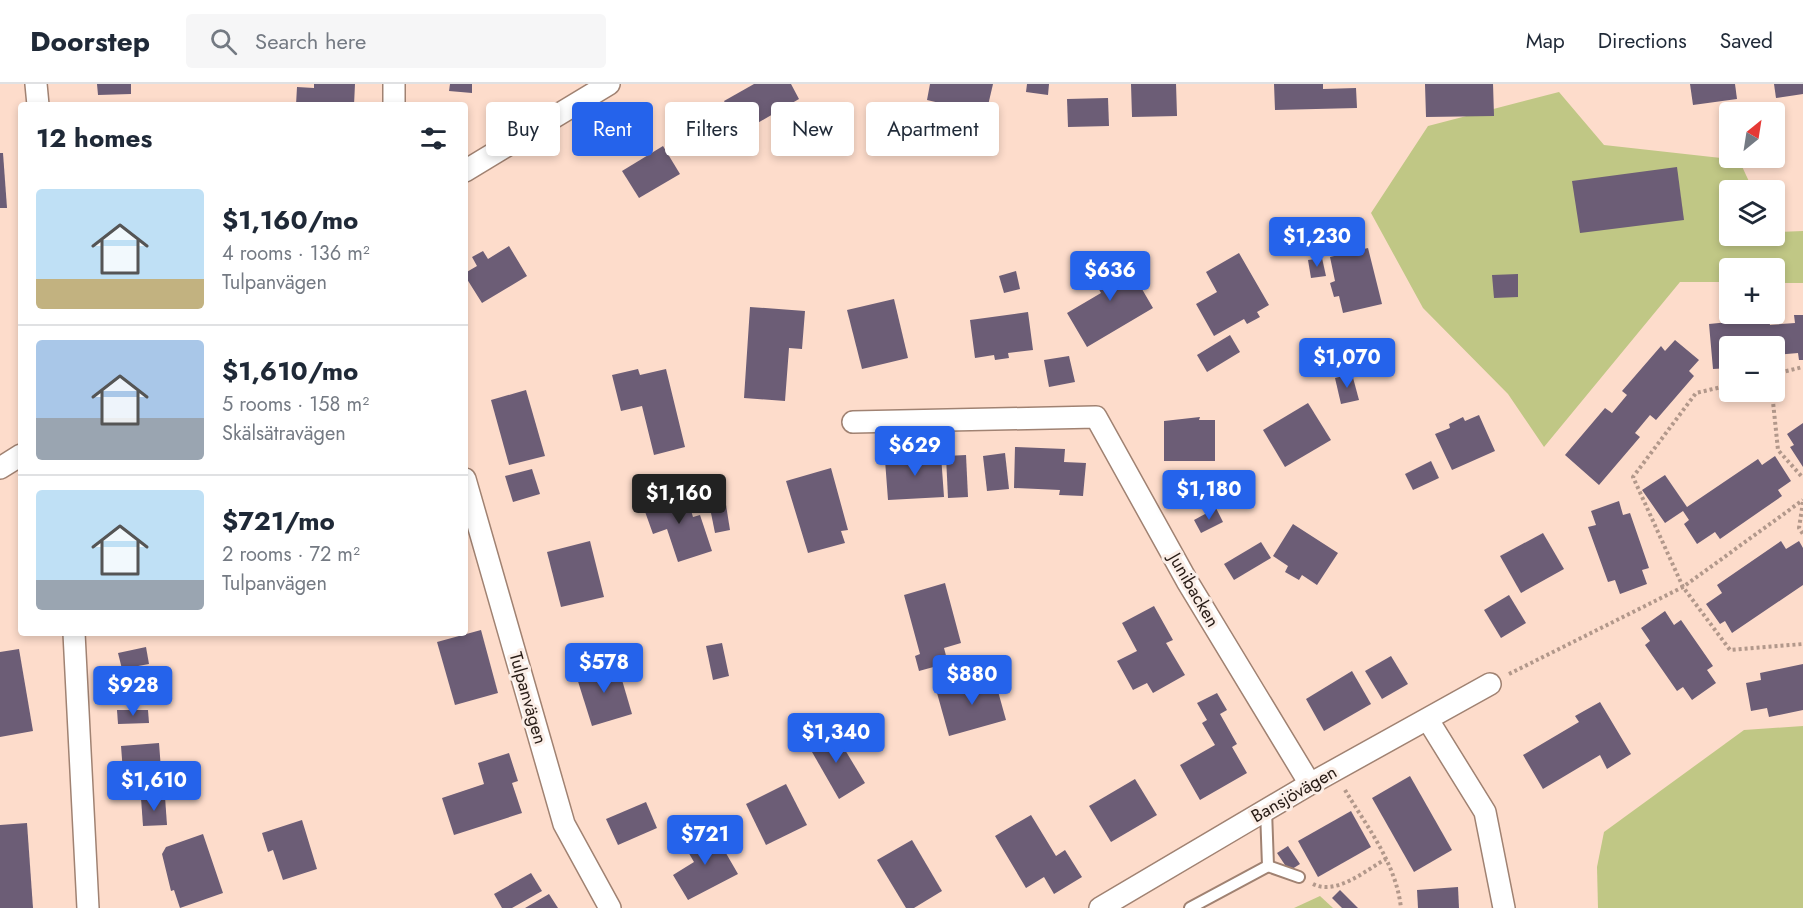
<!DOCTYPE html>
<html lang="en">
<head>
<meta charset="utf-8">
<style>
	body { margin:0; font-family:Jost,sans-serif; background:#f6f6f7; color:#1f2937; height:100vh; display:flex; flex-direction:column; font-size:22px; white-space:nowrap }
	* { box-sizing:border-box; margin:0 }
	p { font-size:20px; color:#747a83 }
	.icon { flex:none; width:33px; height:33px; fill:none; stroke:currentColor; stroke-width:2; stroke-linecap:round; stroke-linejoin:round }
	.map { position:relative; flex:1; overflow:hidden }
	.panel { position:absolute; left:18px; top:18px; width:450px; height:534px; display:flex; flex-direction:column; background:#fff; border-radius:6px; box-shadow:0 3px 9px #0003 }
	.panel>* { flex:none }
	.guide { position:absolute; left:486px; top:18px; width:570px; height:54px; display:flex; gap:12px }
	.needle { width:39px; rotate:30deg }
	.controls { position:absolute; left:1719px; top:18px; display:grid; gap:12px }
	.controls a { display:grid; place-items:center; width:66px; height:66px; border-radius:6px; background:#fff; box-shadow:0 3px 9px #0003; font-size:30px }
	.price { position:absolute; translate:-50% -51px; padding:0 14px; border-radius:6px; background:#2563eb; color:#fff; font-size:20px; line-height:39px; filter:drop-shadow(0 2px 3px #0008) }
	.price::after { content:''; position:absolute; left:50%; top:36px; width:18px; height:14px; margin-left:-9px; background:inherit; clip-path:polygon(0 0,100% 0,50% 100%) }
	.price.selected { background:#222; color:#fff }
	ul { padding:0; list-style:none }
	li { display:flex; align-items:center; gap:18px; height:150px; padding:0 18px }
	li+li { border-top:2px solid #e0e1e3 }
	li span { display:grid; place-items:center; flex:none; width:168px; height:120px; border-radius:6px; color:#555 }
	li>.icon { margin-inline-start:auto }
	span .icon { width:72px; height:72px; fill:#fffc; stroke-width:1 }
	li b { font-size:26px }
	h2 { display:flex; justify-content:space-between; align-items:center; height:72px; padding:0 18px; font-size:26px }
	.pill { padding:0 21px; border-radius:6px; background:#fff; box-shadow:0 3px 9px #0003; font-size:21px; line-height:54px }
	.pill.selected { background:#2563eb; color:#fff }
	header { display:flex; align-items:center; gap:36px; box-sizing:border-box; height:84px; padding:0 30px; background:#fff; border-bottom:2px solid #e0e1e3 }
	header strong { font-size:28px }
	nav { display:flex; gap:33px; margin-inline-start:auto; font-size:21px }
	.search { width:420px; height:54px; background:#f6f6f7; display:flex; align-items:center; gap:15px; box-sizing:border-box; padding:0 21px; border-radius:6px; color:#747a83; font-size:22px }
	.map>svg:first-child { display:block }
	.green { fill:#c0c785 }
	.building { fill:#6c5d76 }
	.lines { fill:none; stroke-linecap:round; stroke-linejoin:round }
	.service-casing { stroke:#a08272; stroke-width:14 }
	.minor-casing { stroke:#a08272; stroke-width:24 }
	.path { stroke:#b2988b; stroke-width:4; stroke-dasharray:3 3; stroke-linecap:butt }
	.service { stroke:#fff; stroke-width:10 }
	.minor { stroke:#fff; stroke-width:21 }
	.labels { text-anchor:middle; dominant-baseline:central; stroke-width:6; stroke-linejoin:round; paint-order:stroke }
	.street-label { font-size:18px; fill:#271b15; stroke:#fbeee7 }
</style>
</head>
<body>
<header>
<strong>Doorstep</strong>
<div class="search"><svg class="icon" aria-label="search" viewBox="0 0 24 24"><circle cx="10" cy="10" r="6"/><path d="M15 15l6 6"/></svg>Search here</div>
<nav><a>Map</a><a>Directions</a><a>Saved</a></nav>
</header>
<div class="map">
<svg width="1803" height="824" viewBox="0 0 1803 824">
	<rect width="100%" height="100%" fill="#fddccb"/>
	<!-- green -->
	<g class="green">
		<polygon points="1559,8 1604,61 1739,76 1753,106 1730,106 1730,152 1774,152 1775,148 1803,147 1803,199 1775,199 1774,184 1730,184 1729,198 1680,198 1544,363 1508,310 1423,224 1371,129 1428,42"/>
		<polygon points="1803,642 1803,824 1598,824 1597,783 1604,748 1744,646"/>
		<polygon points="1320,812 1333,824 1294,824"/>
	</g>
	<!-- building -->
	<g class="building">
		<polygon points="97,0 131,0 131,10 98,11"/>
		<polygon points="314,0 355,0 354,21 296,21 297,3 314,4"/>
		<polygon points="450,0 472,0 472,9 449,7"/>
		<polygon points="754,0 791,0 799,15 742,48 724,17"/>
		<polygon points="930,0 993,0 986,30 927,16"/>
		<polygon points="1027,0 1049,0 1048,11 1026,8"/>
		<polygon points="1131,0 1176,0 1177,32 1132,33"/>
		<polygon points="1274,0 1323,0 1323,5 1356,4 1357,24 1275,26"/>
		<polygon points="1425,0 1493,0 1494,32 1426,33"/>
		<polygon points="1690,0 1735,0 1737,15 1693,21"/>
		<polygon points="1774,0 1803,0 1803,10 1776,14"/>
		<polygon points="1108,14 1109,42 1068,43 1067,15"/>
		<polygon points="663,62 680,90 639,114 622,87"/>
		<polygon points="0,69 3,69 7,124 0,124"/>
		<polygon points="1677,83 1684,136 1580,149 1572,97"/>
		<polygon points="509,162 527,192 482,219 465,192 465,189 477,182 472,173 483,167 488,175"/>
		<polygon points="1368,164 1382,220 1343,229 1339,212 1334,213 1330,199 1335,197 1330,173"/>
		<polygon points="1121,169 1153,224 1087,263 1067,229 1101,209 1089,188"/>
		<polygon points="1239,169 1269,221 1257,228 1260,233 1247,240 1244,235 1214,252 1196,220 1217,208 1206,188"/>
		<polygon points="1322,174 1326,192 1311,194 1308,176"/>
		<polygon points="1016,187 1020,205 1004,209 999,192"/>
		<polygon points="1518,190 1518,213 1494,214 1492,191"/>
		<polygon points="894,215 908,274 862,285 847,226"/>
		<polygon points="750,223 805,227 802,265 789,264 785,317 744,314"/>
		<polygon points="1028,228 1033,266 1008,269 1009,274 995,276 994,271 975,274 970,236"/>
		<polygon points="1794,231 1803,231 1803,276 1799,276 1798,269 1774,271 1774,262 1730,262 1730,284 1713,285 1709,240 1769,234 1770,241 1795,239"/>
		<polygon points="1230,251 1240,268 1207,288 1197,271"/>
		<polygon points="1675,256 1699,276 1689,287 1694,292 1656,336 1650,331 1635,349 1640,353 1599,401 1565,371 1605,324 1612,329 1627,311 1622,307 1661,262 1665,267"/>
		<polygon points="1069,272 1075,298 1049,303 1044,276"/>
		<polygon points="638,285 640,291 666,285 685,363 654,371 642,322 621,327 612,291"/>
		<polygon points="1352,290 1359,316 1341,320 1335,294"/>
		<polygon points="526,306 545,372 509,381 491,316"/>
		<polygon points="1308,319 1331,356 1285,383 1263,346"/>
		<polygon points="1479,331 1495,367 1452,386 1435,350 1450,344 1449,340 1463,333 1465,337"/>
		<polygon points="1200,333 1199,336 1215,336 1215,377 1164,377 1164,337"/>
		<polygon points="1803,339 1803,383 1790,363 1794,361 1787,350"/>
		<polygon points="1015,363 1065,365 1064,378 1086,379 1083,412 1059,411 1060,406 1014,404"/>
		<polygon points="924,368 924,373 941,371 944,413 888,416 885,376 912,374 911,369"/>
		<polygon points="1005,369 1009,405 987,407 983,372"/>
		<polygon points="966,371 968,413 948,414 946,372"/>
		<polygon points="1775,372 1791,397 1778,406 1782,412 1720,455 1715,448 1697,460 1684,440 1689,436 1683,427 1665,439 1642,406 1665,391 1687,423 1758,375 1762,381"/>
		<polygon points="1431,377 1439,394 1413,406 1405,390"/>
		<polygon points="831,384 848,446 841,447 845,459 808,469 786,397"/>
		<polygon points="532,385 540,410 513,418 505,392"/>
		<polygon points="672,406 673,411 685,407 693,433 700,431 712,467 678,478 667,445 653,450 643,422 658,417 656,411"/>
		<polygon points="1619,417 1623,431 1630,429 1649,484 1642,486 1647,500 1620,510 1615,496 1608,498 1588,443 1596,441 1591,427"/>
		<polygon points="726,421 730,446 715,449 710,424"/>
		<polygon points="1216,424 1223,438 1201,449 1194,436"/>
		<polygon points="1293,440 1338,469 1317,501 1302,491 1299,496 1285,488 1288,482 1273,472"/>
		<polygon points="1543,449 1564,485 1521,509 1500,472"/>
		<polygon points="590,457 604,513 561,523 547,468"/>
		<polygon points="1781,457 1786,465 1799,457 1803,464 1803,501 1732,549 1725,537 1720,540 1706,520 1722,509 1717,501"/>
		<polygon points="1261,458 1271,474 1234,496 1224,480"/>
		<polygon points="945,499 961,559 944,564 948,579 919,587 915,572 920,570 904,511"/>
		<polygon points="1509,511 1526,539 1501,554 1484,526"/>
		<polygon points="1154,522 1173,556 1166,559 1185,591 1153,609 1147,599 1133,606 1117,577 1137,567 1122,539"/>
		<polygon points="1665,527 1674,541 1681,536 1713,582 1707,586 1716,599 1692,616 1683,603 1677,607 1645,561 1650,557 1641,544"/>
		<polygon points="481,546 498,609 455,621 437,558"/>
		<polygon points="722,559 729,592 713,596 706,562"/>
		<polygon points="146,563 149,580 122,585 118,569"/>
		<polygon points="19,565 33,647 0,653 0,568"/>
		<polygon points="1391,572 1408,600 1382,615 1365,587"/>
		<polygon points="617,579 632,630 592,642 576,591"/>
		<polygon points="1803,580 1803,626 1769,633 1767,624 1751,627 1746,599 1761,596 1760,589"/>
		<polygon points="1352,587 1371,620 1324,647 1306,615"/>
		<polygon points="994,593 1006,636 949,652 937,609"/>
		<polygon points="1217,609 1227,626 1220,630 1237,660 1232,663 1247,689 1200,716 1180,681 1215,661 1202,639 1207,636 1197,619"/>
		<polygon points="1600,618 1631,670 1607,685 1600,671 1543,705 1523,671 1579,638 1575,632"/>
		<polygon points="117,626 148,626 149,639 118,640"/>
		<polygon points="833,646 865,699 839,715 808,661"/>
		<polygon points="159,659 163,711 125,714 124,702 118,702 117,689 123,688 121,662"/>
		<polygon points="509,669 518,697 512,699 522,729 454,751 442,714 484,700 478,679"/>
		<polygon points="1410,692 1452,766 1414,788 1372,714"/>
		<polygon points="1135,695 1157,731 1111,758 1089,722"/>
		<polygon points="786,700 807,741 766,761 746,720"/>
		<polygon points="165,713 167,741 143,742 141,714"/>
		<polygon points="646,718 657,744 618,761 606,735"/>
		<polygon points="1351,727 1371,763 1318,793 1298,757"/>
		<polygon points="1031,731 1056,772 1065,766 1082,793 1054,810 1044,793 1026,804 995,752"/>
		<polygon points="302,736 317,785 283,796 273,766 268,768 262,749"/>
		<polygon points="27,739 33,824 0,824 0,741"/>
		<polygon points="712,745 738,790 688,816 673,791 694,778 684,761"/>
		<polygon points="203,750 223,809 180,824 174,806 171,807 162,770 166,763"/>
		<polygon points="912,756 942,807 914,824 906,824 877,776"/>
		<polygon points="1288,762 1300,780 1289,787 1277,769"/>
		<polygon points="531,789 542,807 512,824 502,824 494,810"/>
		<polygon points="1458,803 1459,824 1418,824 1417,806"/>
		<polygon points="1340,806 1358,824 1342,824 1332,814"/>
		<polygon points="549,810 558,824 525,824"/>
	</g>
	<g class="lines">
		<!-- service casing -->
		<g class="service-casing">
			<g id="service">
				<polyline points="1268,782 1299,793"/>
				<polyline points="1190,824 1268,782 1266,726"/>
			</g>
		</g>
		<!-- minor casing -->
		<g class="minor-casing">
			<g id="minor">
				<polyline points="36,0 38,21"/>
				<polyline points="394,21 394,0"/>
				<polyline points="465,87 609,0"/>
				<polyline points="853,338 1096,333 1187,497 1310,700"/>
				<polyline points="0,384 21,371"/>
				<polyline points="465,395 564,740 610,824"/>
				<polyline points="74,549 88,824"/>
				<polyline points="1428,636 1485,728 1504,824"/>
				<polyline points="1100,824 1310,700 1490,600"/>
			</g>
		</g>
		<!-- path -->
		<g class="path">
			<polyline points="1774,290 1803,283"/>
			<polyline points="1730,301 1696,309 1633,393 1683,503 1730,566 1803,560"/>
			<polyline points="1772,308 1778,366 1803,394"/>
			<polyline points="1803,418 1799,444 1803,450"/>
			<polyline points="1509,590 1683,503 1803,416"/>
			<path d="M1345,706C1367,743 1396,779 1401,824"/>
			<path d="M1313,800C1336,812 1366,786 1386,775"/>
		</g>
		<!-- service -->
		<use href="#service" class="service"/>
		<!-- minor -->
		<use href="#minor" class="minor"/>
	</g>
	<g class="labels">
		<!-- street labels -->
		<g class="street-label">
			<text transform="translate(1194 506) rotate(60)">Junibacken</text>
			<text transform="translate(528 614) rotate(74)">Tulpanvägen</text>
			<text transform="translate(1294 710) rotate(-30)">Bansjövägen</text>
		</g>
	</g>
</svg>
<div class="controls">
<a><svg class="needle" viewBox="-14 -14 28 28"><path d="M0-13l5 13h-10z" fill="#e53935"/><path d="M0 13l5-13h-10z" fill="#747a83"/></svg></a>
<a><svg class="icon" aria-label="layers" viewBox="0 0 24 24"><path d="M12 4l9 5-9 5-9-5zM3 14l9 5 9-5"/></svg></a>
<a>+</a>
<a>−</a>
</div>
<b class="price" style="left:1317px;top:184px">$1,230</b>
<b class="price" style="left:1110px;top:218px">$636</b>
<b class="price" style="left:1347px;top:305px">$1,070</b>
<b class="price" style="left:915px;top:393px">$629</b>
<b class="price" style="left:1209px;top:437px">$1,180</b>
<b class="price selected" style="left:679px;top:441px">$1,160</b>
<b class="price" style="left:604px;top:610px">$578</b>
<b class="price" style="left:972px;top:622px">$880</b>
<b class="price" style="left:133px;top:633px">$928</b>
<b class="price" style="left:836px;top:680px">$1,340</b>
<b class="price" style="left:154px;top:728px">$1,610</b>
<b class="price" style="left:705px;top:782px">$721</b>
<div class="guide">
<a class="pill">Buy</a>
<a class="pill selected">Rent</a>
<a class="pill">Filters</a>
<a class="pill">New</a>
<a class="pill">Apartment</a>
</div>
<section class="panel">
<h2>12 homes<svg class="icon" aria-label="filters" viewBox="0 0 24 24"><path d="M4 7h16M4 17h16"/><circle cx="9" cy="7" r="2"/><circle cx="15" cy="17" r="2"/></svg></h2>
<ul>
<li><span style="background:linear-gradient(#bfe0f5 75%,#c2b280 0)"><svg class="icon" aria-label="home" viewBox="0 0 24 24"><path d="M3 11l9-7 9 7M6 9v11h12V9"/></svg></span><div><b>$1,160/mo</b><p>4 rooms · 136 m²</p><p>Tulpanvägen</p></div></li>
<li><span style="background:linear-gradient(#a9c7e8 65%,#9aa5b1 0)"><svg class="icon" aria-label="home" viewBox="0 0 24 24"><path d="M3 11l9-7 9 7M6 9v11h12V9"/></svg></span><div><b>$1,610/mo</b><p>5 rooms · 158 m²</p><p>Skälsätravägen</p></div></li>
<li><span style="background:linear-gradient(#bfe0f5 75%,#9aa5b1 0)"><svg class="icon" aria-label="home" viewBox="0 0 24 24"><path d="M3 11l9-7 9 7M6 9v11h12V9"/></svg></span><div><b>$721/mo</b><p>2 rooms · 72 m²</p><p>Tulpanvägen</p></div></li>
</ul>
</section>
</div>
</body>
</html>
